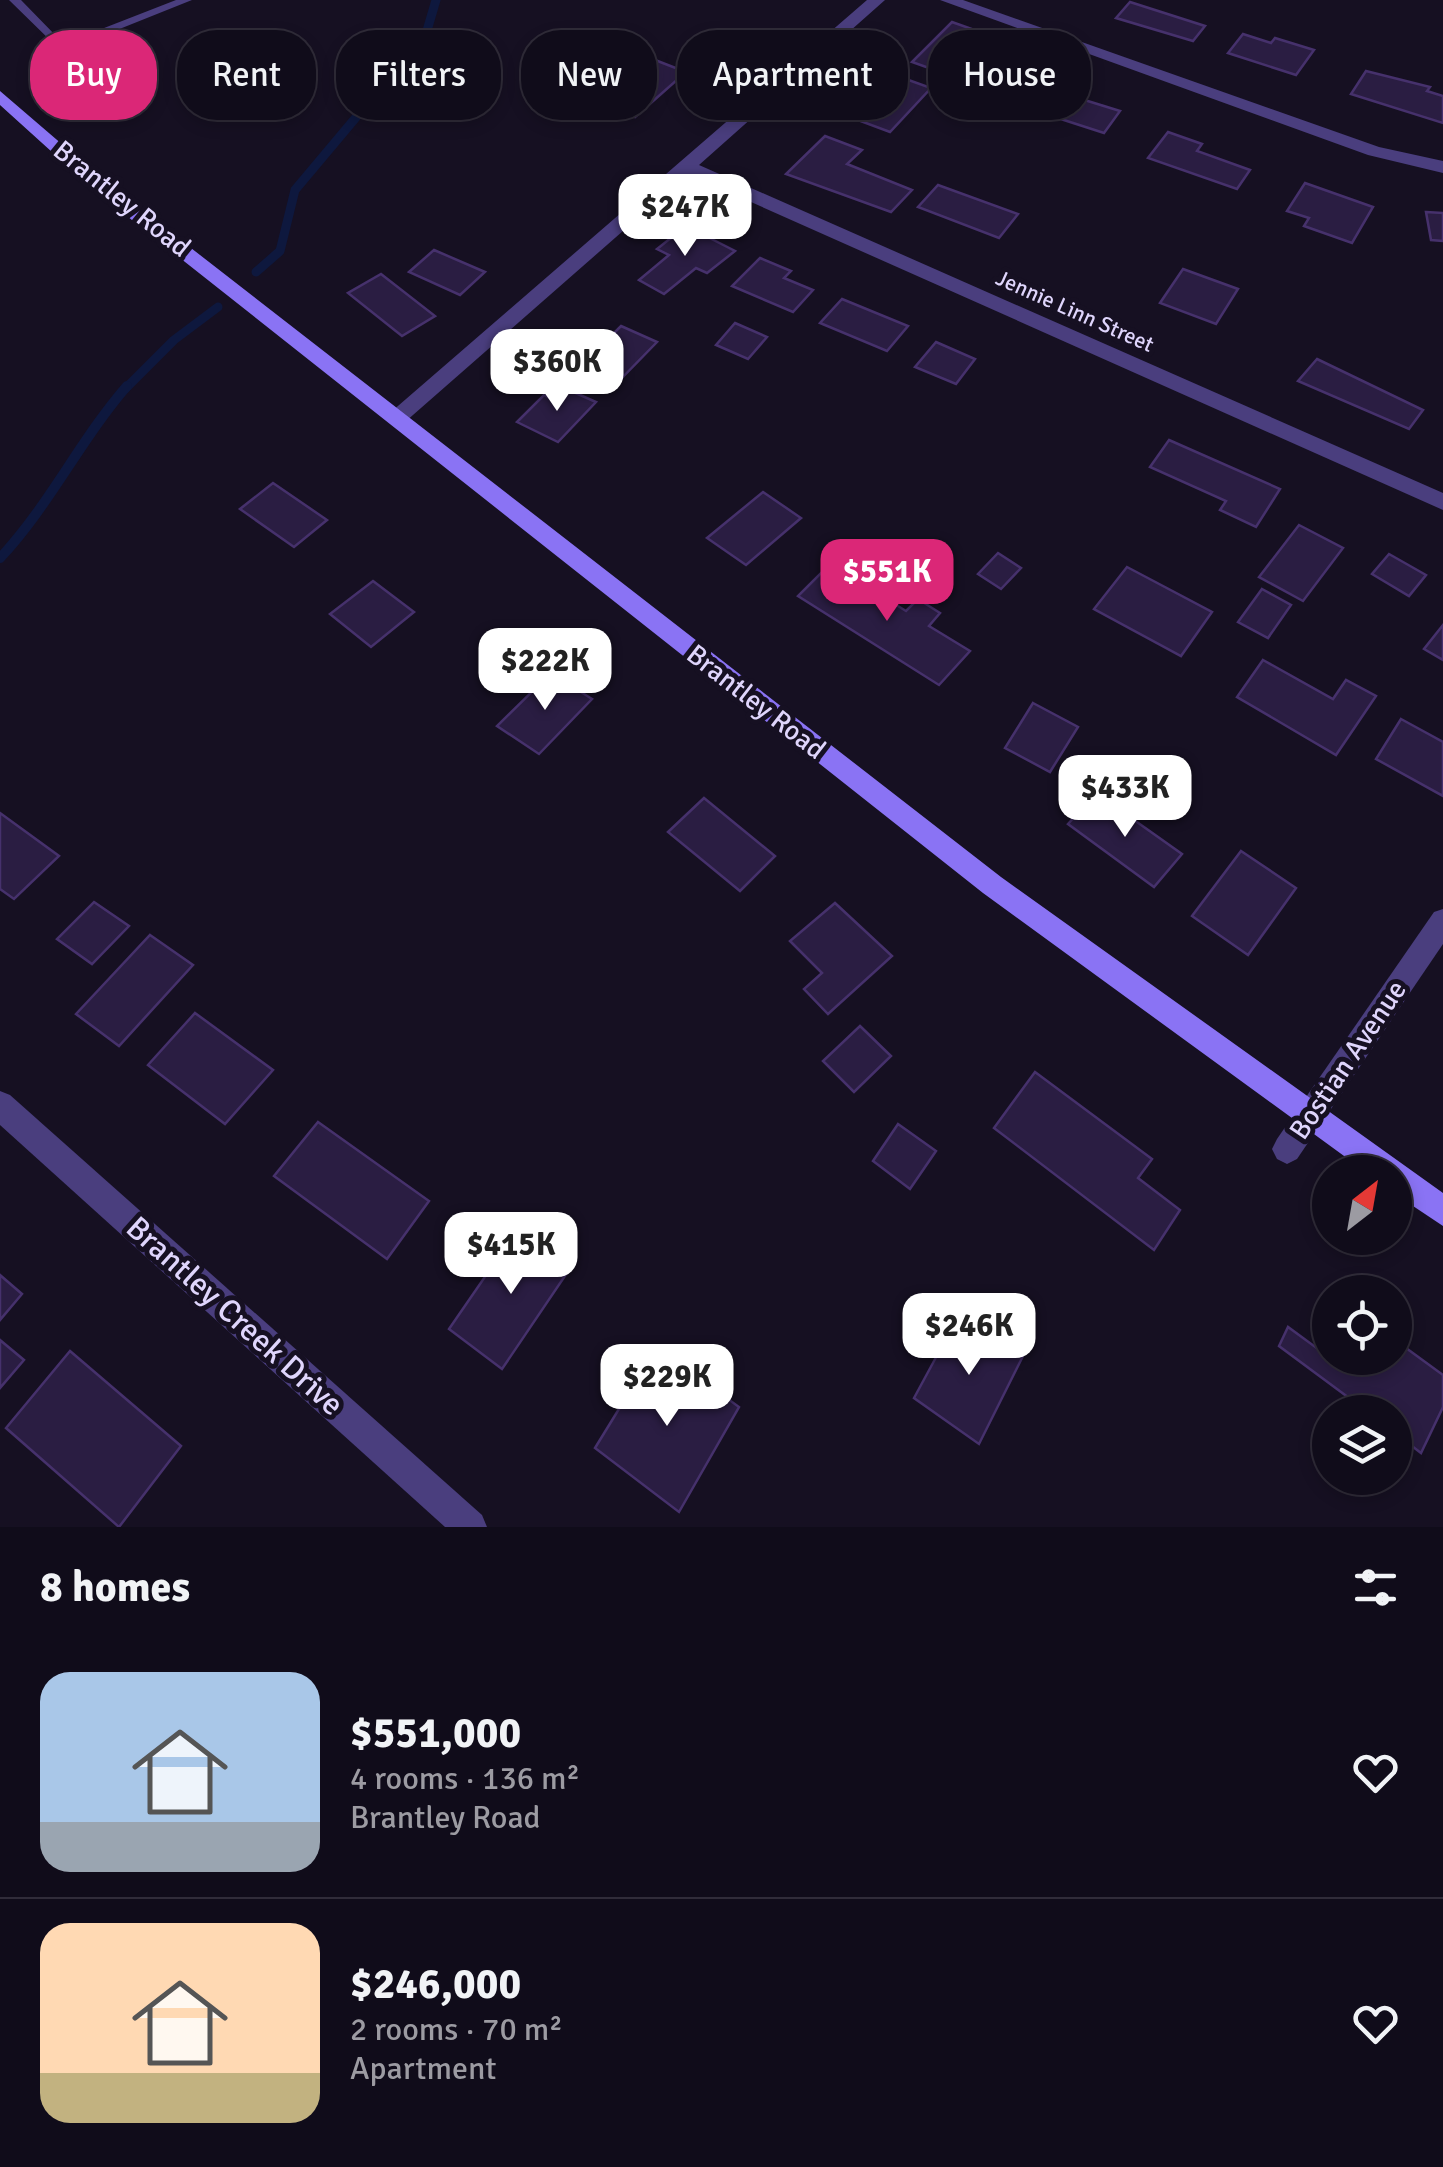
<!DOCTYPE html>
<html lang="en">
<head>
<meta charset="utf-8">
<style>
	body { margin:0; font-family:Signika,sans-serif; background:#191523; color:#f1f3f6; height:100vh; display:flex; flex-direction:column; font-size:38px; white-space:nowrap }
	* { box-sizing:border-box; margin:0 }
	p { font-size:32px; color:#9c9ba2 }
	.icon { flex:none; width:55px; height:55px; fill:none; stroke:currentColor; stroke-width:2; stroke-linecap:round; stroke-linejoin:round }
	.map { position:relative; height:1527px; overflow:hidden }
	.drawer { display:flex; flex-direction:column; background:#100c1a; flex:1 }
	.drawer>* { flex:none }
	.guide { position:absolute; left:30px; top:30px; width:1385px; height:90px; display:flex; gap:20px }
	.needle { width:65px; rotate:31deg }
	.buttons { position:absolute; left:1312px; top:1155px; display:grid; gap:20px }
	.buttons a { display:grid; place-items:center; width:100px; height:100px; border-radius:50%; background:#100c1a; box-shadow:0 5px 15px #0003,0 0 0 2px #302c39; font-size:50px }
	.price { position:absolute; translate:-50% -85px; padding:0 22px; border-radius:20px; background:#fff; color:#222; font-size:32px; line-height:65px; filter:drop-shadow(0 2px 5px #0008) }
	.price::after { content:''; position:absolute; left:50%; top:60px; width:30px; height:22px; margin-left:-15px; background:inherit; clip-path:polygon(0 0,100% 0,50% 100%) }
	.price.selected { background:#db2777; color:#fff }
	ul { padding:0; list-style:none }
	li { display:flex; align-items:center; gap:30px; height:250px; padding:0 40px }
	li+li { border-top:2px solid #302c39 }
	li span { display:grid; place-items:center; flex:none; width:280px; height:200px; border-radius:30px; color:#555 }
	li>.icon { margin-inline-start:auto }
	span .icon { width:120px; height:120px; fill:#fffc; stroke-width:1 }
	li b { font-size:42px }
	h2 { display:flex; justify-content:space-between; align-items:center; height:120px; padding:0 40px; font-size:42px }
	.pill { padding:0 35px; border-radius:40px; background:#100c1a; box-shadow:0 5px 15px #0003,0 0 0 2px #302c39; font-size:35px; line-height:90px }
	.pill.selected { background:#db2777; color:#fff }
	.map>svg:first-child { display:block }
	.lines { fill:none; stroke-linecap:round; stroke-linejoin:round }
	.stream-far1 { stroke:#0e183e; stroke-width:9 }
	.stream { stroke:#0e183e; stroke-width:10 }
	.building { fill:#2a1d42; stroke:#46316c; stroke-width:2.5 }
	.lane { fill:#4a3e7e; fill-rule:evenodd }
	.street { fill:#4a3e7e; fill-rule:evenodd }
	.secondary { fill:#8a73f4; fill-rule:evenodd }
	.labels { text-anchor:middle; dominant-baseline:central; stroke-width:10; stroke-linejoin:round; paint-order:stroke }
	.far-street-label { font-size:22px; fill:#dfd5fc; stroke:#161022 }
	.street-label { font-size:28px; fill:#dfd5fc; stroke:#161022 }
	.near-street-label { font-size:32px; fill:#dfd5fc; stroke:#161022 }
</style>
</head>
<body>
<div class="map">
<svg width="1443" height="1527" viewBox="0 0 1443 1527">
	<rect width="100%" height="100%" fill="#161022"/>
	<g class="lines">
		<!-- stream-far1 -->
		<g class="stream-far1">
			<polyline points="256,272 280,251 295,190 426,34 436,0"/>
			<polyline points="125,389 174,340 218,307"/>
		</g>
		<!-- stream -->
		<path class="stream" d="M0,558C49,506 80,440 127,386"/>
	</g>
	<!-- building -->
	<g class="building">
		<polygon points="1130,2 1205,26 1193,41 1116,18"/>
		<polygon points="952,22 983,33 943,73 912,62"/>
		<polygon points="1243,34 1271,43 1275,38 1314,50 1296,75 1228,53"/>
		<polygon points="655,60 686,72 635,117 603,105"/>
		<polygon points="1366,71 1430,87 1427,91 1443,96 1443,123 1351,94"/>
		<polygon points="889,73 931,88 890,132 847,116"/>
		<polygon points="1049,89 1120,111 1104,133 1033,110"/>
		<polygon points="1168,132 1202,144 1197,151 1250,170 1237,189 1148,158"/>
		<polygon points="825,136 862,150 847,164 912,190 891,212 786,174"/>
		<polygon points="1305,183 1373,207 1352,243 1304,226 1309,218 1287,211"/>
		<polygon points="938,185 1018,214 999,238 918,207"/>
		<polygon points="1426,212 1443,213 1443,241 1431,240"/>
		<polygon points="686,226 735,251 707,273 696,268 664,294 639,280 669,255 657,249"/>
		<polygon points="434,250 485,272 460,295 409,272"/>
		<polygon points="760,258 791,271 784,278 813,290 793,312 732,286"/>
		<polygon points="1183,269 1238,289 1216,324 1160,303"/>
		<polygon points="381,274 435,316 402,336 348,293"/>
		<polygon points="842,299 908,326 887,351 820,323"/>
		<polygon points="735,323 767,337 748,359 716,345"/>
		<polygon points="621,326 657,342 614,386 578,369"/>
		<polygon points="936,342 975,359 956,384 915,367"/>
		<polygon points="1317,359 1423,410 1409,429 1298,381"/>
		<polygon points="562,387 596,402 558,442 517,422 544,395 550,398"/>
		<polygon points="1169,440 1280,489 1256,527 1220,510 1226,501 1150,467"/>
		<polygon points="273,483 327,520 294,547 240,509"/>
		<polygon points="763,492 801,518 746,565 707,538"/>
		<polygon points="1299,525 1343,548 1303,601 1259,577"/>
		<polygon points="998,553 1021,568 1001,589 978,574"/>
		<polygon points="1389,554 1426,575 1409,596 1372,574"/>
		<polygon points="830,564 906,611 918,599 940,613 929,626 970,651 939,685 798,596"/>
		<polygon points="1127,567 1212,612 1181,656 1094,609"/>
		<polygon points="373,581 414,612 371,647 330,614"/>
		<polygon points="1262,589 1291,605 1268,638 1238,622"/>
		<polygon points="1443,625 1443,660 1424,649"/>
		<polygon points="1263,660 1333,699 1346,680 1376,696 1336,755 1237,697"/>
		<polygon points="551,673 592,699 539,754 497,726"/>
		<polygon points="1033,703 1078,727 1050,772 1005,748"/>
		<polygon points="1401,719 1443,742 1443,796 1376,759"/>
		<polygon points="1096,793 1182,854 1154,887 1068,824"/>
		<polygon points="704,798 775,856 740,891 668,832"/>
		<polygon points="0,813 59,856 14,899 0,889"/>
		<polygon points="1241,851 1296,888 1248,955 1192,916"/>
		<polygon points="94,902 129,926 92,964 57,939"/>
		<polygon points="835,903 892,956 828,1014 804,989 822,973 790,941"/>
		<polygon points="150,935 193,965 119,1046 76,1014"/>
		<polygon points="195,1013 273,1070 225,1124 148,1065"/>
		<polygon points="860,1026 891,1056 854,1092 823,1061"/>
		<polygon points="1035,1072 1152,1159 1138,1178 1180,1210 1154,1250 994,1128"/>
		<polygon points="318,1122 429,1201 387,1259 274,1176"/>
		<polygon points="898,1124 936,1151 910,1189 873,1161"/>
		<polygon points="520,1226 573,1264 502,1369 449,1329"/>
		<polygon points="0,1275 22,1294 0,1320"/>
		<polygon points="960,1313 1023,1356 979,1444 914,1398"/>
		<polygon points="1330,1326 1330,1358 1395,1358 1395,1340 1443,1375 1443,1407 1421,1453 1395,1433 1395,1412 1368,1412 1279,1346 1288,1327 1318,1349"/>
		<polygon points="0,1340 24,1360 0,1388"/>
		<polygon points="657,1347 739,1407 679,1512 595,1448"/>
		<polygon points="70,1351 181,1446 119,1527 6,1428"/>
	</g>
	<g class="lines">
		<!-- lane -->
		<polygon class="lane" points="9,0 21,0 58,38 81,37 176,0 192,0 87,42 55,45"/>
		<!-- street -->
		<g class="street">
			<polygon points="867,0 885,0 699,165 1443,493 1443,510 688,174 405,422 391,422 391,412"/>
			<polygon points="940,0 963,0 1379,147 1443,161 1443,173 1368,155"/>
			<polygon points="1443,909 1443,944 1297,1159 1287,1164 1277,1159 1272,1149 1277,1139 1434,912"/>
			<polygon points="0,1091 10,1095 482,1515 487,1527 445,1527 0,1125"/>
		</g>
		<!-- secondary -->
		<polygon class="secondary" points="0,91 106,182 1001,877 1443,1193 1443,1226 1395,1194 1395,1172 1366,1172 983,893 94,190 0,105"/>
	</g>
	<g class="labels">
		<!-- far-street labels -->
		<g class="far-street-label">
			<text transform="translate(1075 311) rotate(24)">Jennie Linn Street</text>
		</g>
		<!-- street labels -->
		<g class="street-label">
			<text transform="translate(122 199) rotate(39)">Brantley Road</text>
			<text transform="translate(756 702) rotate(38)">Brantley Road</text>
			<text transform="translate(1348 1060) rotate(-56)">Bostian Avenue</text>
		</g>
		<!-- near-street labels -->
		<g class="near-street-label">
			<text transform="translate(235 1316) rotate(42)">Brantley Creek Drive</text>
		</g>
	</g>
</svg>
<div class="buttons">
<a><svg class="needle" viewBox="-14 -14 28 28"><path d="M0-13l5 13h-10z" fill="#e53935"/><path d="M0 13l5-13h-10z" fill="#9c9ba2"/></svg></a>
<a><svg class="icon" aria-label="locate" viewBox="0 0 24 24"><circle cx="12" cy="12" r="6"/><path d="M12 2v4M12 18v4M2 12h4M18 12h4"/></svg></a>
<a><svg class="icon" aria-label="layers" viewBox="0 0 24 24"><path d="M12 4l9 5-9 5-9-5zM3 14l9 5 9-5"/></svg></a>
</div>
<b class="price" style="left:685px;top:259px">$247K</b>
<b class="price" style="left:557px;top:414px">$360K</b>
<b class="price selected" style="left:887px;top:624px">$551K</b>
<b class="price" style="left:545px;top:713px">$222K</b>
<b class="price" style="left:1125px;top:840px">$433K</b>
<b class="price" style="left:511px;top:1297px">$415K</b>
<b class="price" style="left:969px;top:1378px">$246K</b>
<b class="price" style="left:667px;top:1429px">$229K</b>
<div class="guide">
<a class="pill selected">Buy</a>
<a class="pill">Rent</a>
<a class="pill">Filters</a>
<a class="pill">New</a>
<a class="pill">Apartment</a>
<a class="pill">House</a>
</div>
</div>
<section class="drawer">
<h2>8 homes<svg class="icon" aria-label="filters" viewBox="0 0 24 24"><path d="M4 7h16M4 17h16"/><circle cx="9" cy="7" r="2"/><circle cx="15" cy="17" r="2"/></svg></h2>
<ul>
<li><span style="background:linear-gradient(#a9c7e8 75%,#9aa5b1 0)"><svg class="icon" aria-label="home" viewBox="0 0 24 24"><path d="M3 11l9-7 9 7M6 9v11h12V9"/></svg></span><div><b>$551,000</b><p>4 rooms · 136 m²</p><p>Brantley Road</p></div><svg class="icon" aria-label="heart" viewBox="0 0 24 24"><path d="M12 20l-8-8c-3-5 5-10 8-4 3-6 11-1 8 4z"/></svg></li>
<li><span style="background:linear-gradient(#ffd9b3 75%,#c2b280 0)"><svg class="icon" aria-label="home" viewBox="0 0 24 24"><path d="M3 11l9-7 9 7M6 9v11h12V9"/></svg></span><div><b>$246,000</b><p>2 rooms · 70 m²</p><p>Apartment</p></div><svg class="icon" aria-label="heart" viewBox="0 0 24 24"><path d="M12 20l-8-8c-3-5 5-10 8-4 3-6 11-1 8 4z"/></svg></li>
</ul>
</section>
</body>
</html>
